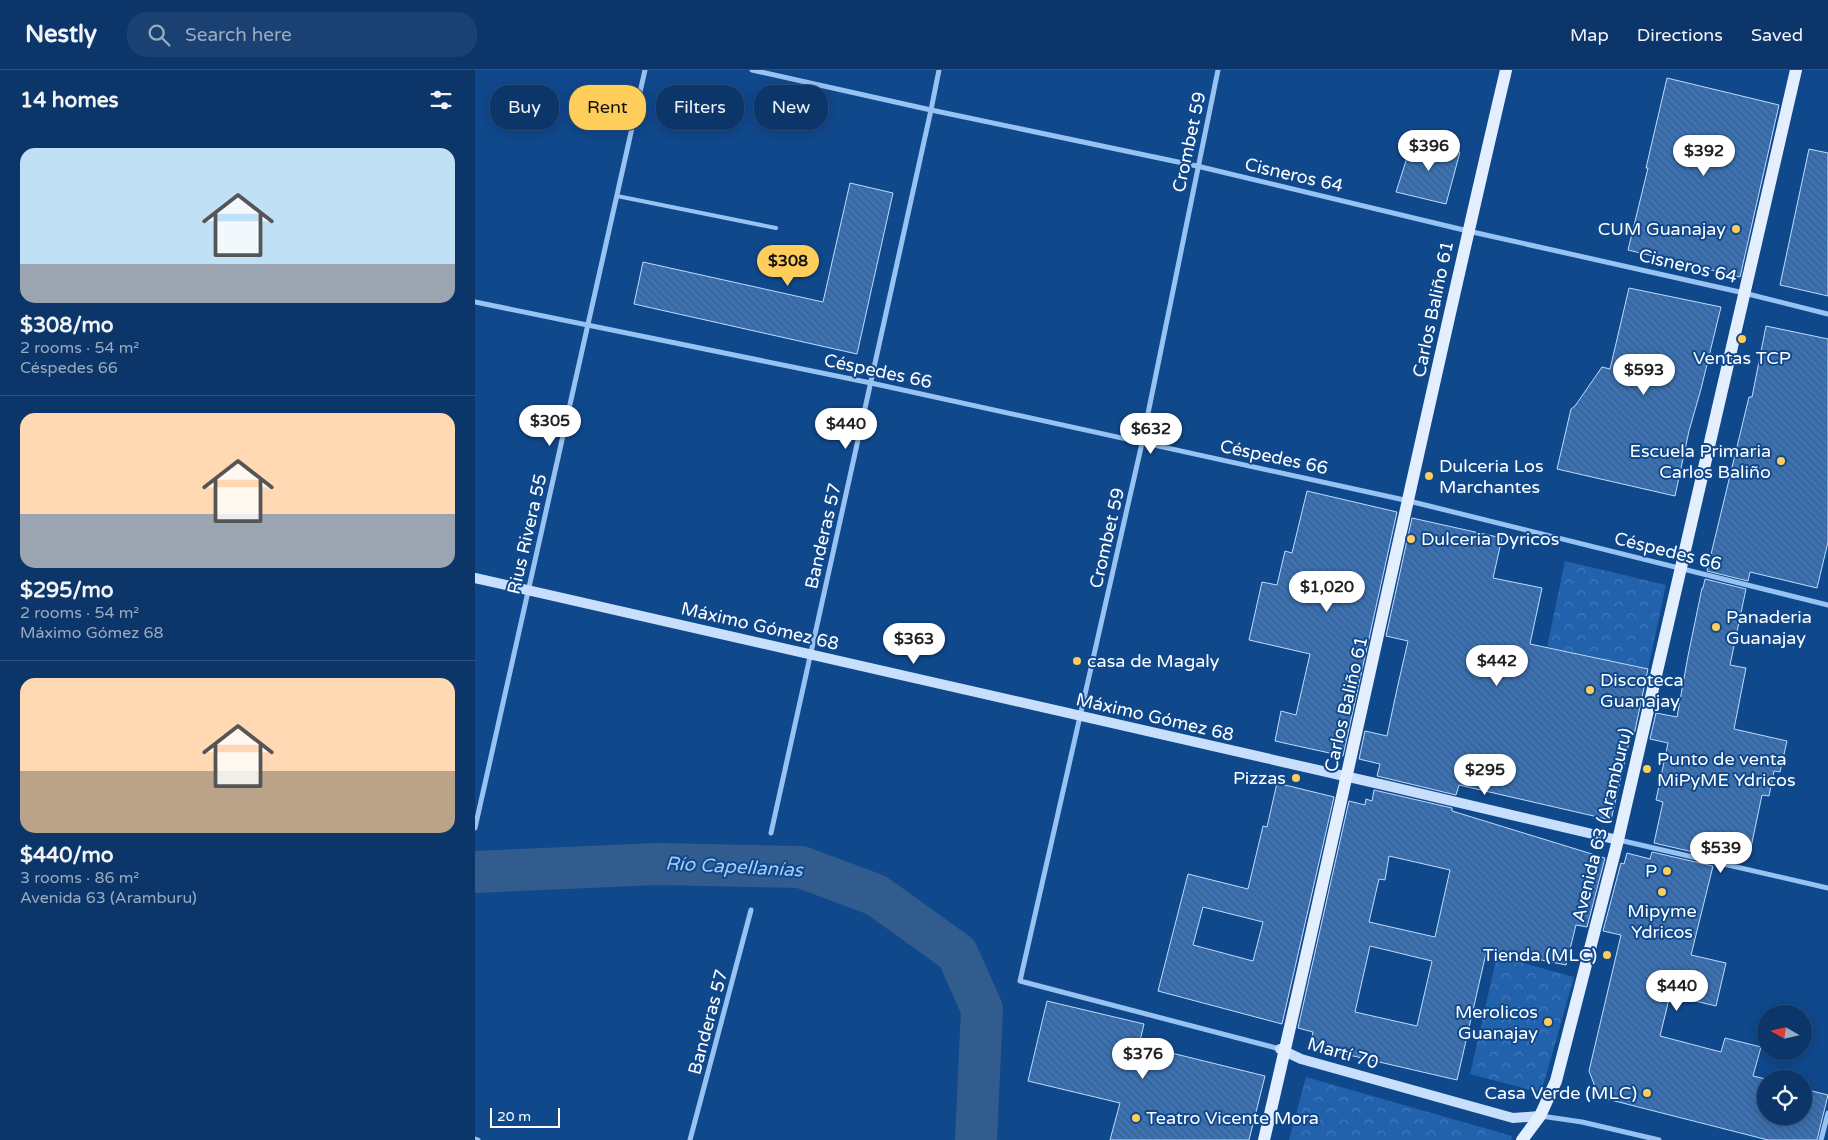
<!DOCTYPE html>
<html lang="en">
<head>
<meta charset="utf-8">
<style>
	body { margin:0; font-family:"Varela Round",sans-serif; background:#1a4171; color:#f1f3f6; height:100vh; display:flex; flex-direction:column; font-size:19px; white-space:nowrap }
	* { box-sizing:border-box; margin:0 }
	p { font-size:16px; color:#9aabc0 }
	.icon { flex:none; width:28px; height:28px; fill:none; stroke:currentColor; stroke-width:2; stroke-linecap:round; stroke-linejoin:round }
	.map { position:relative; flex:1; overflow:hidden }
	.panel { display:flex; flex-direction:column; background:#0c3669; width:475px }
	.panel>* { flex:none }
	.guide { position:absolute; left:15px; top:15px; width:475px; height:45px; display:flex; gap:10px }
	.needle { width:32px; rotate:279deg }
	.tools { position:absolute; left:1282px; top:935px; display:grid; gap:10px }
	.tools a { display:grid; place-items:center; width:55px; height:55px; border-radius:50%; background:#0c3669; box-shadow:0 2px 12px #0003,0 0 0 1px #2c507d; font-size:25px }
	.scale { position:absolute; left:15px; bottom:12px; width:70px; box-sizing:border-box; padding-left:5px; border:2px solid #fff; border-top:0; font-size:14px; line-height:18px; white-space:nowrap; color:#fff; -webkit-text-stroke:4px #10488c; paint-order:stroke }
	.price { position:absolute; translate:-50% -42px; padding:0 11px; border-radius:18px; background:#fff; color:#222; font-size:16px; line-height:32px; filter:drop-shadow(0 1px 2px #0008) }
	.price::after { content:''; position:absolute; left:50%; top:30px; width:15px; height:11px; margin-left:-8px; background:inherit; clip-path:polygon(0 0,100% 0,50% 100%) }
	.price.active { background:#ffcd59; color:#111 }
	ul { padding:0; list-style:none }
	li { display:grid; align-content:center; gap:10px; height:265px; padding:0 20px }
	li+li { border-top:1px solid #2c507d }
	li span { display:grid; place-items:center; height:155px; border-radius:15px; color:#555 }
	li>.icon { margin-inline-start:auto }
	span .icon { width:90px; height:90px; fill:#fffc; stroke-width:1 }
	li b { font-size:21px }
	h2 { display:flex; justify-content:space-between; align-items:center; height:60px; padding:0 20px; font-size:21px }
	.chip { padding:0 18px; border-radius:20px; background:#0c3669; box-shadow:0 2px 12px #0003,0 0 0 1px #2c507d; font-size:18px; line-height:45px }
	.chip.active { background:#ffcd59; color:#111 }
	header { display:flex; align-items:center; gap:30px; box-sizing:border-box; height:70px; padding:0 25px; background:#0c3669; border-bottom:1px solid #2c507d }
	header strong { font-size:24px }
	nav { display:flex; gap:28px; margin-inline-start:auto; font-size:18px }
	.search { width:350px; height:45px; background:#1a4171; display:flex; align-items:center; gap:12px; box-sizing:border-box; padding:0 18px; border-radius:20px; color:#9aabc0; font-size:19px }
	main { display:flex; flex:1; min-height:0 }
	.map>svg:first-child { display:block }
	.park { fill:url(#park-crowns) }
	.lines { fill:none; stroke-linecap:round; stroke-linejoin:round }
	.river { stroke:#325b8e; stroke-width:42 }
	.building { fill:url(#building-back-hatch); stroke:#bfdcfd; fill-rule:evenodd }
	.lane { stroke:#98c2f2; stroke-width:4 }
	.street { stroke:#98c2f2; stroke-width:5 }
	.secondary { stroke:#c7dffc; stroke-width:10 }
	.primary { stroke:#e3eeff; stroke-width:12 }
	.poi-dot { fill:#ffcd59; stroke:#10488c; stroke-width:2 }
	.labels { text-anchor:middle; dominant-baseline:central; stroke-width:4; stroke-linejoin:round; paint-order:stroke }
	.street-label { font-size:18px; fill:#fff; stroke:#10488c }
	.poi-label { font-size:18px; fill:#fff; stroke:#10488c; text-anchor:end }
	.water-label { font-size:19px; font-style:italic; fill:#a4ccf9; stroke:#10488c }
</style>
</head>
<body>
<header>
<strong>Nestly</strong>
<div class="search"><svg class="icon" aria-label="search" viewBox="0 0 24 24"><circle cx="10" cy="10" r="6"/><path d="M15 15l6 6"/></svg>Search here</div>
<nav><a>Map</a><a>Directions</a><a>Saved</a></nav>
</header>
<main>
<section class="panel">
<h2>14 homes<svg class="icon" aria-label="filters" viewBox="0 0 24 24"><path d="M4 7h16M4 17h16"/><circle cx="9" cy="7" r="2"/><circle cx="15" cy="17" r="2"/></svg></h2>
<ul>
<li><span style="background:linear-gradient(#bfe0f5 75%,#9aa5b1 0)"><svg class="icon" aria-label="home" viewBox="0 0 24 24"><path d="M3 11l9-7 9 7M6 9v11h12V9"/></svg></span><div><b>$308/mo</b><p>2 rooms · 54 m²</p><p>Céspedes 66</p></div></li>
<li><span style="background:linear-gradient(#ffd9b3 65%,#9aa5b1 0)"><svg class="icon" aria-label="home" viewBox="0 0 24 24"><path d="M3 11l9-7 9 7M6 9v11h12V9"/></svg></span><div><b>$295/mo</b><p>2 rooms · 54 m²</p><p>Máximo Gómez 68</p></div></li>
<li><span style="background:linear-gradient(#ffd9b3 60%,#b9a48a 0)"><svg class="icon" aria-label="home" viewBox="0 0 24 24"><path d="M3 11l9-7 9 7M6 9v11h12V9"/></svg></span><div><b>$440/mo</b><p>3 rooms · 86 m²</p><p>Avenida 63 (Aramburu)</p></div></li>
</ul>
</section>
<div class="map">
<svg width="1353" height="1070" viewBox="0 0 1353 1070">
	<defs>
		<pattern id="park-crowns" width="20" height="18" patternUnits="userSpaceOnUse" patternTransform="scale(1.25)"><rect width="20" height="18" fill="#2262ac"/><path d="M2 6a3 3 0 1 1 6 0M12 15a3 3 0 1 1 6 0" fill="none" stroke="#437ab8"/></pattern>
		<pattern id="building-back-hatch" width="6" height="6" patternUnits="userSpaceOnUse" patternTransform="scale(1.25)"><rect width="6" height="6" fill="#3972b6"/><path d="M-1 5l2 2M0 0l6 6M5-1l2 2" fill="none" stroke="#435d7c"/></pattern>
	</defs>
	<rect width="100%" height="100%" fill="#10488c"/>
	<!-- park -->
	<g class="park">
		<polygon points="1090,491 1191,515 1173,599 1072,577"/>
		<polygon points="1022,886 1099,907 1069,1013 1063,1022 995,1004"/>
		<polygon points="831,1007 1037,1066 1036,1070 814,1070"/>
	</g>
	<g class="lines">
		<!-- river -->
		<polyline class="river" points="0,802 182,794 326,797 401,825 482,883 507,939 501,1070"/>
	</g>
	<!-- building -->
	<g class="building">
		<polygon points="1192,8 1304,35 1265,207 1153,180 1173,98 1171,98"/>
		<polygon points="938,69 985,82 971,134 921,122"/>
		<polygon points="1334,79 1353,83 1353,226 1305,215"/>
		<polygon points="375,113 418,123 382,284 159,234 168,192 348,232"/>
		<polygon points="1154,218 1246,237 1226,319 1214,361 1200,426 1082,399 1096,339 1100,336 1127,297 1135,299"/>
		<polygon points="1291,256 1353,269 1353,472 1342,518 1275,502 1273,511 1232,501 1274,327 1277,327"/>
		<polygon points="832,421 922,442 868,686 800,671 806,641 821,645 835,584 774,570 787,512 802,515 810,481 817,483"/>
		<polygon points="937,448 1027,468 1018,508 1067,518 1055,574 1173,599 1159,665 1156,664 1136,750 984,715 981,725 902,706 905,694 884,689 890,661 912,666 922,619 933,571 911,566"/>
		<polygon points="1230,509 1271,519 1255,595 1271,598 1259,659 1312,671 1305,702 1299,701 1294,726 1287,725 1275,782 1243,776 1240,787 1179,773 1188,732 1181,730 1193,673 1175,669 1181,643 1202,647 1213,586 1227,518 1228,518"/>
		<path d="M802,713L859,727L807,954L683,921L713,804L773,819L788,756L792,757ZM728,837L788,852L778,891L718,875Z"/>
		<path d="M899,720L977,738V741L1130,788L1112,857L1101,855L1091,895L1012,879L982,1010L835,976L838,962L823,958L874,731L890,735L891,729L897,731ZM914,786L975,800L960,867L894,852L904,809L910,810ZM895,876L957,891L942,956L880,942Z"/>
		<polygon points="1177,782 1238,796 1216,885 1251,893 1241,936 1195,925 1185,966 1246,982 1250,968 1286,977 1278,1006 1291,1009 1291,1046 1329,1046 1329,1019 1353,1025 1342,1070 1293,1070 1124,1027 1114,1001 1146,865 1128,861 1146,793 1149,794 1152,783 1175,789"/>
		<polygon points="572,931 669,954 664,975 790,1006 774,1070 635,1070 645,1033 553,1011"/>
	</g>
	<g class="lines">
		<!-- lane -->
		<polyline class="lane" points="142,126 301,158"/>
		<!-- street -->
		<g class="street">
			<polyline points="277,0 456,40 722,96 993,161 1269,223 1353,244"/>
			<polyline points="743,0 667,373 545,911 805,979"/>
			<polyline points="0,232 396,313 934,431 1353,535"/>
			<polyline points="0,758 170,0"/>
			<polyline points="296,763 456,40 464,0"/>
			<polyline points="1144,770 1353,818"/>
			<polyline points="1066,1046 1107,1052 1184,1070"/>
			<polyline points="0,1069 3,1070"/>
			<polyline points="215,1070 276,840"/>
			<polyline points="1346,1070 1353,1043"/>
		</g>
		<!-- secondary -->
		<g class="secondary">
			<polyline points="0,508 909,715 1143,770"/>
			<polyline points="805,979 826,989 1038,1048 1065,1046"/>
		</g>
		<!-- primary -->
		<g class="primary">
			<path d="M789,1070C872,714 947,356 1031,0"/>
			<polyline points="1047,1070 1065,1046 1081,1011 1143,770 1321,0"/>
		</g>
	</g>
	<!-- markers -->
	<g class="poi-dot">
		<circle cx="1261" cy="159" r="5"/>
		<circle cx="1267" cy="269" r="5"/>
		<circle cx="1306" cy="391" r="5"/>
		<circle cx="954" cy="406" r="5"/>
		<circle cx="936" cy="469" r="5"/>
		<circle cx="1241" cy="557" r="5"/>
		<circle cx="602" cy="591" r="5"/>
		<circle cx="1115" cy="620" r="5"/>
		<circle cx="1172" cy="699" r="5"/>
		<circle cx="821" cy="708" r="5"/>
		<circle cx="1192" cy="801" r="5"/>
		<circle cx="1187" cy="822" r="5"/>
		<circle cx="1132" cy="885" r="5"/>
		<circle cx="1073" cy="952" r="5"/>
		<circle cx="1172" cy="1023" r="5"/>
		<circle cx="661" cy="1048" r="5"/>
	</g>
	<g class="labels">
		<!-- street labels -->
		<g class="street-label">
			<text transform="translate(714 72) rotate(-78)">Crombet 59</text>
			<text transform="translate(819 105) rotate(13)">Cisneros 64</text>
			<text transform="translate(1213 196) rotate(13)">Cisneros 64</text>
			<text transform="translate(958 239) rotate(-78)">Carlos Baliño 61</text>
			<text transform="translate(403 301) rotate(12)">Céspedes 66</text>
			<text transform="translate(799 387) rotate(12)">Céspedes 66</text>
			<text transform="translate(52 464) rotate(-77)">Rius Rivera 55</text>
			<text transform="translate(348 466) rotate(-77)">Banderas 57</text>
			<text transform="translate(632 468) rotate(-77)">Crombet 59</text>
			<text transform="translate(1193 481) rotate(14)">Céspedes 66</text>
			<text transform="translate(285 556) rotate(13)">Máximo Gómez 68</text>
			<text transform="translate(871 634) rotate(-77)">Carlos Baliño 61</text>
			<text transform="translate(680 647) rotate(13)">Máximo Gómez 68</text>
			<text transform="translate(1127 755) rotate(-76)">Avenida 63 (Aramburu)</text>
			<text transform="translate(233 952) rotate(-75)">Banderas 57</text>
			<text transform="translate(868 983) rotate(16)">Martí 70</text>
		</g>
		<!-- poi labels -->
		<g class="poi-label">
			<text x="1251" y="159">CUM Guanajay</text>
			<text x="1267" y="288" text-anchor="middle">Ventas TCP</text>
			<text x="1296" y="381">Escuela Primaria<tspan x="1296" dy="21">Carlos Baliño</tspan></text>
			<text x="964" y="396" text-anchor="start">Dulceria Los<tspan x="964" dy="21">Marchantes</tspan></text>
			<text x="946" y="469" text-anchor="start">Dulceria Dyricos</text>
			<text x="1251" y="547" text-anchor="start">Panaderia<tspan x="1251" dy="21">Guanajay</tspan></text>
			<text x="612" y="591" text-anchor="start">casa de Magaly</text>
			<text x="1125" y="610" text-anchor="start">Discoteca<tspan x="1125" dy="21">Guanajay</tspan></text>
			<text x="1182" y="689" text-anchor="start">Punto de venta<tspan x="1182" dy="21">MiPyME Ydricos</tspan></text>
			<text x="811" y="708">Pizzas</text>
			<text x="1182" y="801">P</text>
			<text x="1187" y="841" text-anchor="middle">Mipyme<tspan x="1187" dy="21">Ydricos</tspan></text>
			<text x="1122" y="885">Tienda (MLC)</text>
			<text x="1063" y="942">Merolicos<tspan x="1063" dy="21">Guanajay</tspan></text>
			<text x="1162" y="1023">Casa Verde (MLC)</text>
			<text x="671" y="1048" text-anchor="start">Teatro Vicente Mora</text>
		</g>
		<!-- water labels -->
		<g class="water-label">
			<text transform="translate(259 797) rotate(3)">Río Capellanías</text>
		</g>
	</g>
</svg>
<div class="tools">
<a><svg class="needle" viewBox="-14 -14 28 28"><path d="M0-13l5 13h-10z" fill="#e53935"/><path d="M0 13l5-13h-10z" fill="#9aabc0"/></svg></a>
<a><svg class="icon" aria-label="locate" viewBox="0 0 24 24"><circle cx="12" cy="12" r="6"/><path d="M12 2v4M12 18v4M2 12h4M18 12h4"/></svg></a>
</div>
<div class="scale">20 m</div>
<b class="price" style="left:954px;top:102px">$396</b>
<b class="price" style="left:1229px;top:107px">$392</b>
<b class="price active" style="left:313px;top:217px">$308</b>
<b class="price" style="left:1169px;top:326px">$593</b>
<b class="price" style="left:75px;top:377px">$305</b>
<b class="price" style="left:371px;top:380px">$440</b>
<b class="price" style="left:676px;top:385px">$632</b>
<b class="price" style="left:852px;top:543px">$1,020</b>
<b class="price" style="left:439px;top:595px">$363</b>
<b class="price" style="left:1022px;top:617px">$442</b>
<b class="price" style="left:1010px;top:726px">$295</b>
<b class="price" style="left:1246px;top:804px">$539</b>
<b class="price" style="left:1202px;top:942px">$440</b>
<b class="price" style="left:668px;top:1010px">$376</b>
<div class="guide">
<a class="chip">Buy</a>
<a class="chip active">Rent</a>
<a class="chip">Filters</a>
<a class="chip">New</a>
</div>
</div>
</main>
</body>
</html>
